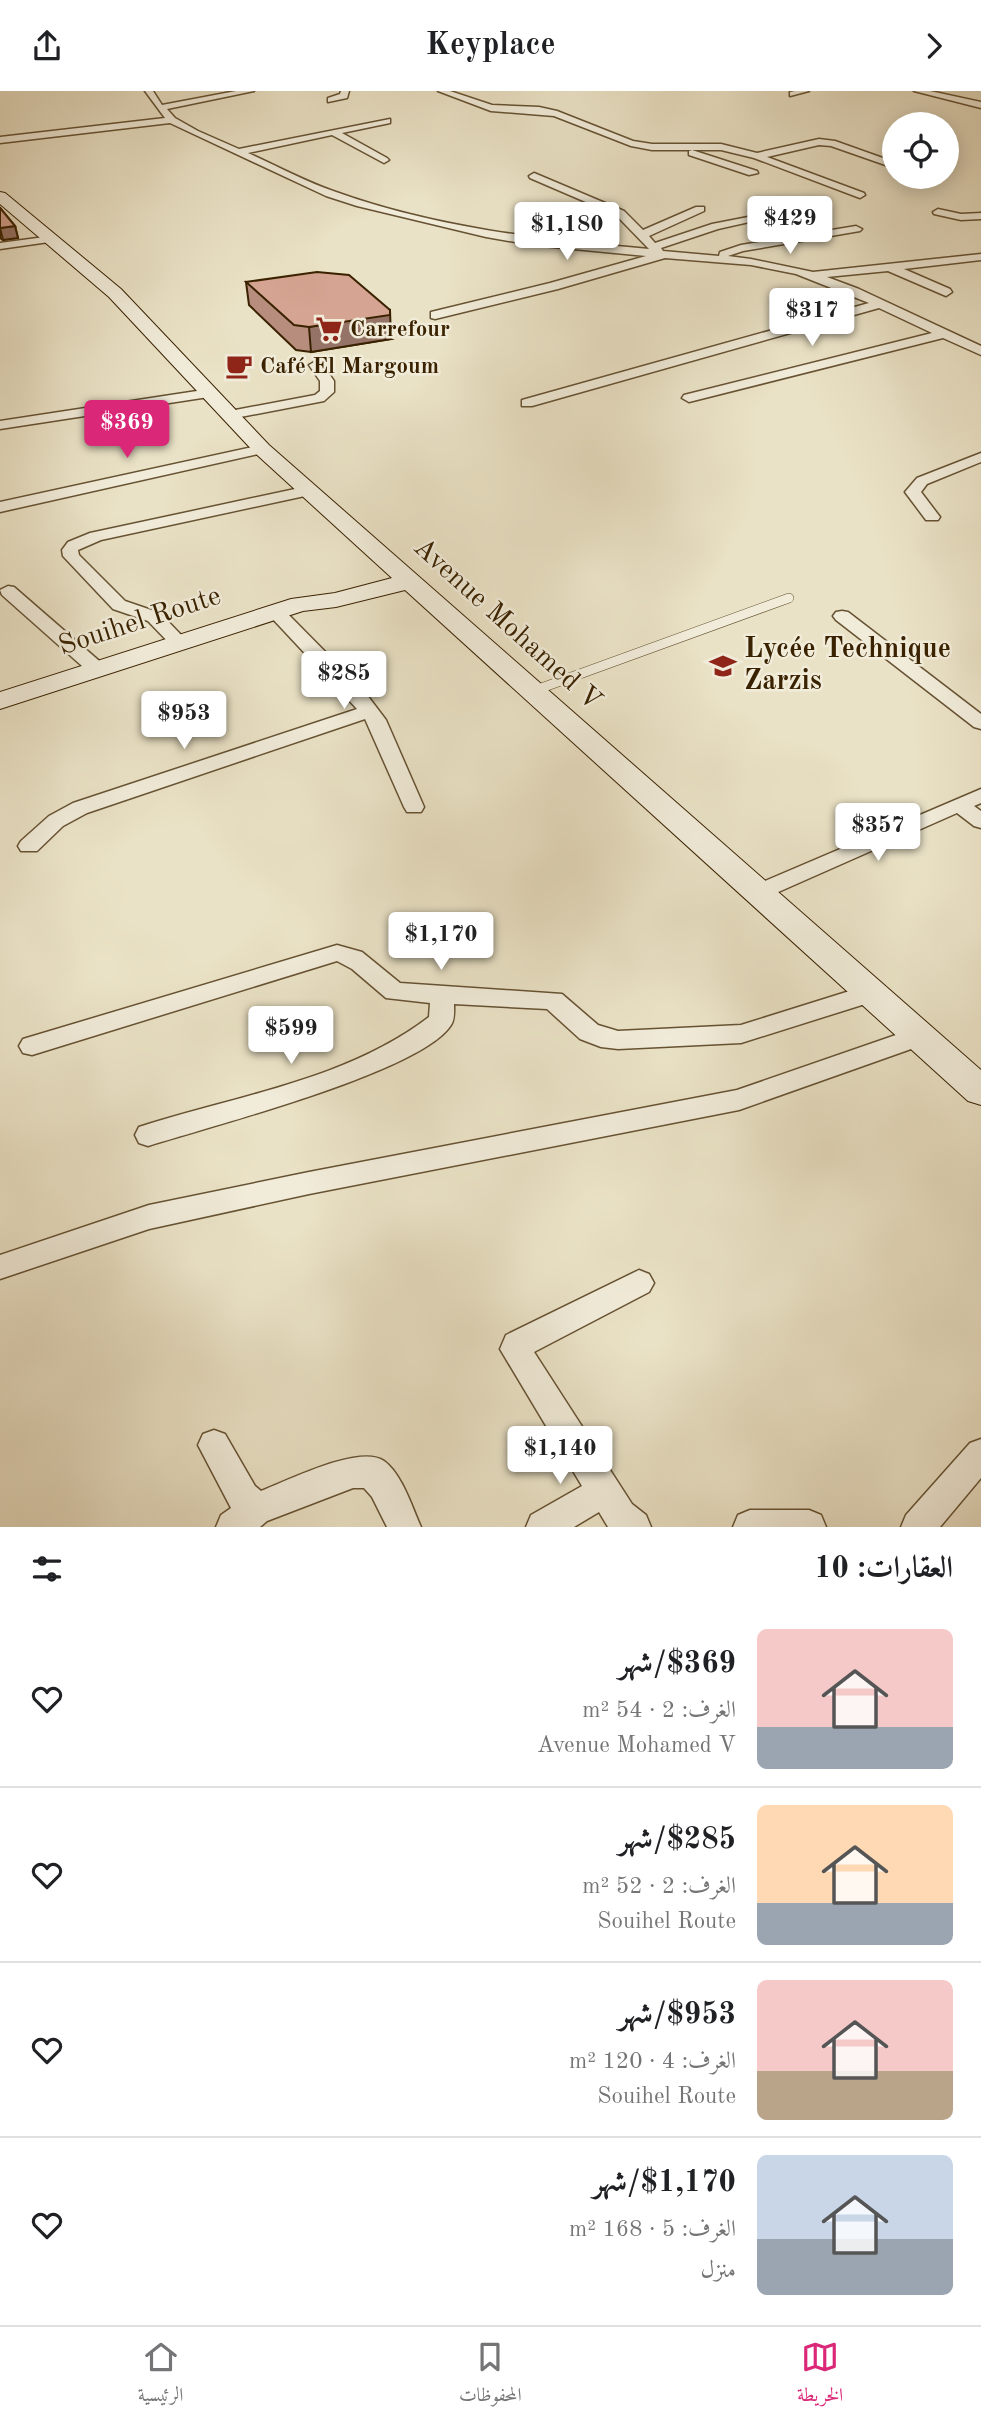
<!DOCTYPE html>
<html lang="ar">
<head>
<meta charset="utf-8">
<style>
	body { margin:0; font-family:"Old Standard TT",Amiri,serif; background:#f2f2f2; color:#202124; direction:rtl; height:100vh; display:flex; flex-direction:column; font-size:26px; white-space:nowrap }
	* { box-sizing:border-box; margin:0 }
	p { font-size:23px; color:#757577 }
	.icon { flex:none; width:38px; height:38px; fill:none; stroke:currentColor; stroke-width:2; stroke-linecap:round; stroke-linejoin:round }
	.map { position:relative; height:1436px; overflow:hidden; direction:ltr }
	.panel { display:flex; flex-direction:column; background:#fff; flex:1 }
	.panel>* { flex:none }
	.fabs { position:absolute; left:882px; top:21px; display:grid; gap:14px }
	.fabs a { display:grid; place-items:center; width:77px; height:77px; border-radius:50%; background:#fff; box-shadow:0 4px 18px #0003; font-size:35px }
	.price { position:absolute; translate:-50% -60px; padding:0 16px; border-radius:7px; background:#fff; color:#222; font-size:23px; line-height:46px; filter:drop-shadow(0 2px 4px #0008) }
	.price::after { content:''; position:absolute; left:50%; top:42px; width:21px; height:16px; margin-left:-10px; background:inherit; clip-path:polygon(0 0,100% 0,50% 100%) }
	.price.selected { background:#db2777; color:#fff }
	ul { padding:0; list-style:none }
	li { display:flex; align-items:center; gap:21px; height:175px; padding:0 28px }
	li+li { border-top:2px solid #e0e0e0 }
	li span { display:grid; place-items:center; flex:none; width:196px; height:140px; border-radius:10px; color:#555 }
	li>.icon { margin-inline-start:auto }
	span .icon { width:84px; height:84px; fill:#fffc; stroke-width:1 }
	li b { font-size:30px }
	h2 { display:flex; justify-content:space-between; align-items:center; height:84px; padding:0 28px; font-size:30px }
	header { display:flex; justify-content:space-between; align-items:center; height:91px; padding:0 28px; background:#fff; font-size:32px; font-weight:700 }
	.dock { display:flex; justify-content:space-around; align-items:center; height:98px; border-top:2px solid #e0e0e0; background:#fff; font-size:19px; color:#757577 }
	.dock a { display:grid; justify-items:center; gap:4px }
	.dock .selected { color:#db2777 }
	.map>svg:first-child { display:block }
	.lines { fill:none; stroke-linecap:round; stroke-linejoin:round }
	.service-casing { stroke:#665232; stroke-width:10 }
	.minor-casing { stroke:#665232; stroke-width:3 }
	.secondary-casing { stroke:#3a2200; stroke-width:2 }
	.service { stroke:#f1ecda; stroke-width:9 }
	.minor { fill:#f1ecda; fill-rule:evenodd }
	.secondary { fill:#f1ecda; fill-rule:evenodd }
	.wall { fill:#b78d7e; stroke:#3a2200; stroke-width:2 }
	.shaded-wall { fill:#957366; stroke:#3a2200; stroke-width:2 }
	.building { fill:#d5a492; stroke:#3a2200; stroke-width:2 }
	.labels { text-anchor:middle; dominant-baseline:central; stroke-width:5; stroke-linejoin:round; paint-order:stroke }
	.far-poi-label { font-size:23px; font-weight:bold; fill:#3a2200; stroke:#f1ecda; text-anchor:start }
	.street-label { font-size:28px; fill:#3a2200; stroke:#f1ecda }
	.poi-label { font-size:28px; font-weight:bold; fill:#3a2200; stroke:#f1ecda; text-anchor:start }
</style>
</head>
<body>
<header><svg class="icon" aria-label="forward" viewBox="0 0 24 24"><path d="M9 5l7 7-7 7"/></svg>Keyplace<svg class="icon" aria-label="share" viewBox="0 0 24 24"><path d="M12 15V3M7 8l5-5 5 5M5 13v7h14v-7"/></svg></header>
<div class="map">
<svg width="981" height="1436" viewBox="0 0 981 1436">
	<rect width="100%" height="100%" fill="#eae2c6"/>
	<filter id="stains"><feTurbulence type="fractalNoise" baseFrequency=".00286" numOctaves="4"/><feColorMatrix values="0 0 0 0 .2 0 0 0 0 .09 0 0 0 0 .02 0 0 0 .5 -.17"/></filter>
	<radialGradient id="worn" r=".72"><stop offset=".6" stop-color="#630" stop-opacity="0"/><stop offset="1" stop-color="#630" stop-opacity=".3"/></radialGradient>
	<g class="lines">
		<!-- service casing -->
		<g class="service-casing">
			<polyline id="service" points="533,600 789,507"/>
		</g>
		<!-- minor casing -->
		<g class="minor-casing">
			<g id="minor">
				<path d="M145,0H153L162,14L236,0H254L167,18L175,27L198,40L239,58L390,28V32L342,42L387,67L389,69L384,72L332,44L248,62C277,75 306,91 336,101C436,137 544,149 649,158L616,124L530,87L529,85L534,82L624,120L643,139L696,116H704V120L649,145L655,152L712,133L784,119L789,122L718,138L661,157L663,160L719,165L720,161L741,154L856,135L862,138L860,140L743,160L728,165L751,168L813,181L981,163V169L904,178L950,198L952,201L946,205L888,180L827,186L859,198L981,255V264L943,247L689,311L682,307L684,304L932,242L879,217L532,315H522V309L869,212L796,183L751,174L665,167L558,198L435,228L431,227V221L550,192L646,165L532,154L486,146L357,115L326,105L170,32L0,52V46L165,27Z"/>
				<polygon points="341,0 349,0 347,7 328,11 328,7 340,3"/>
				<polygon points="438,0 450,0 492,14 539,16 557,20 633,50 652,53 721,53 757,62 819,48 835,50 894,71 894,77 831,55 819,54 767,66 864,102 865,104 860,107 754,67 721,59 652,59 631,55 554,25 491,20"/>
				<polygon points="795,0 809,0 790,5 790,1"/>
				<polygon points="914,0 930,0 981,11 981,17"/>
				<polygon points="692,59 757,80 758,82 749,84 689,64 689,60"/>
				<polygon points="924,86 938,86 942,89 937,92"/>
				<polygon points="938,118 961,123 981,122 981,128 961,129 934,123 933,121"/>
				<polygon points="52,145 56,146 56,150 0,158 0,152"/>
				<polygon points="316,270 321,271 334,290 334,301 324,310 230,328 223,324 230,320 315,304 320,300 320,290 309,274"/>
				<polygon points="210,298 215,299 215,305 0,338 0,330"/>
				<polygon points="262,354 269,358 267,361 0,421 0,411"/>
				<polygon points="981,362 981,371 927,393 921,401 940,426 938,429 926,429 905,401 917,387"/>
				<polygon points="309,395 317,400 314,403 101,449 78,459 79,464 125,510 160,522 185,548 188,552 185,556 173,556 148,530 113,518 63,465 62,459 68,451 90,442"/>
				<polygon points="8,495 14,496 105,575 107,579 105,583 91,583 2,504 0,499"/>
				<polygon points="275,515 281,516 364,600 386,629 424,716 421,721 407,721 404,716 365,628 87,722 63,735 37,760 21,760 18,755 21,750 49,725 73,712 357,618 269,524 266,520 269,516"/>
				<polygon points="842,520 848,521 981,623 981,638 974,636 836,529 833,525 836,521"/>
				<polygon points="981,698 981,712 974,715 981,720 981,737 974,735 957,722 767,806 759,809 751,806 748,801 751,796"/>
				<path d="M337,854L362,861L400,892L562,903L598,934L618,940L741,934L872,893L881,896L884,902L881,908L741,952L618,958L601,956L580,948L547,918L454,913C454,920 455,928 451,934C422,981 207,1036 148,1055L139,1052L135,1044L139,1036C235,1005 347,989 429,926L430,912L386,907L352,878L337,870L32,964L23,962L19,955L23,948Z"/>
				<polygon points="919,936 928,938 931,945 928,952 739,1019 309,1103 149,1138 0,1188 0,1164 149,1114 309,1081 737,999"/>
				<polygon points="639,1179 649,1183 654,1192 649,1201 534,1261 632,1413 646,1424 651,1436 608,1436 599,1421 574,1436 526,1436 531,1424 582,1395 500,1258 506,1244"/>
				<path d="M214,1339L225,1343L255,1395L261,1400C287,1390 360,1353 384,1370C402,1383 412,1416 421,1436H387L372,1406L364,1397H353L267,1430L260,1436H216L221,1424L231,1417L198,1354L203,1343Z"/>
				<polygon points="981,1348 981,1387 940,1436 901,1436 906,1424 970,1352"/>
				<polygon points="750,1419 809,1419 821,1424 826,1436 733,1436 738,1424"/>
			</g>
		</g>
		<!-- secondary casing -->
		<g class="secondary-casing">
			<polygon id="secondary" points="0,101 5,102 121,198 269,354 981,979 981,1014 968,1010 405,499 336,516 303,520 0,618 0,601 291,508 335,502 392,487 255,362 109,206 0,113"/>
		</g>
		<!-- service -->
		<use href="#service" class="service"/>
		<!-- minor -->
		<use href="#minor" class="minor"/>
		<!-- secondary -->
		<use href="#secondary" class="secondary"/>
	</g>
	<!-- wall -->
	<g class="wall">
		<polygon points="0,117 15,135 18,147 3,149 0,147"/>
		<polygon points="246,191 391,248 311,261 296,259 249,214"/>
	</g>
	<!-- shaded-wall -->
	<g class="shaded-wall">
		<polygon points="15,135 18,147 3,149 0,137"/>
		<polygon points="390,219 391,248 311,261 309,236"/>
	</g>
	<!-- building -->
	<g class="building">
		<polygon points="0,117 15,135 0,137"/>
		<polygon points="317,181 349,184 390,219 390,224 309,236 294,234 246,191"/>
	</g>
	<!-- icons -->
	<defs>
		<g id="supermarket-bare" transform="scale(2.1)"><path d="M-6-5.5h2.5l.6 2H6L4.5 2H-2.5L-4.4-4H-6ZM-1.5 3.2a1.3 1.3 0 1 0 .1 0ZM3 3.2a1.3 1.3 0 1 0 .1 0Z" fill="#8f2418" stroke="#f1ecda" stroke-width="2.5" paint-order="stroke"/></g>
		<g id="cafe-bare" transform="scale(2.1)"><path d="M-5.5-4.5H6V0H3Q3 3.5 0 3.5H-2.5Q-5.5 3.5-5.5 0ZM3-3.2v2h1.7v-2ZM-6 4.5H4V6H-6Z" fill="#8f2418" stroke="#f1ecda" stroke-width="2.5" paint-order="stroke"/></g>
		<g id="school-bare" transform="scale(2.1)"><path d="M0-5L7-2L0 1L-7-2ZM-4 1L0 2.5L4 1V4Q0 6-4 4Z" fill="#8f2418" stroke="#f1ecda" stroke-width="2.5" paint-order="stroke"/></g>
	</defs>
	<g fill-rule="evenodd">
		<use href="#supermarket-bare" x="329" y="238"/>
		<use href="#cafe-bare" x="239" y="275"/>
		<use href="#school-bare" x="723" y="575"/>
	</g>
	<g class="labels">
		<!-- far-poi labels -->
		<g class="far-poi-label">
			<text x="350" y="238">Carrefour</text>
			<text x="260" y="275">Café El Margoum</text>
		</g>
		<!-- street labels -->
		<g class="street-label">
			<text transform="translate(140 531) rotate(-18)">Souihel Route</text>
			<text transform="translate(507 534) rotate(42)">Avenue Mohamed V</text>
		</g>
		<!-- poi labels -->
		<g class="poi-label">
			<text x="744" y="559">Lycée Technique<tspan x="744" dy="32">Zarzis</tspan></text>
		</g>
	</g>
	<rect width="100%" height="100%" filter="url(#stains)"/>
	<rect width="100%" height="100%" fill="url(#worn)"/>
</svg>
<div class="fabs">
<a><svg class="icon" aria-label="locate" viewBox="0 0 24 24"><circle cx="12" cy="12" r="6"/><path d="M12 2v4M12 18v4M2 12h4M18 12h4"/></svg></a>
</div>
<b class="price" style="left:790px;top:165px">$429</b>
<b class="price" style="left:567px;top:171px">$1,180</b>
<b class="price" style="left:812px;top:257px">$317</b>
<b class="price selected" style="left:127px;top:369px">$369</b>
<b class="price" style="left:344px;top:620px">$285</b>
<b class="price" style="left:184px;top:660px">$953</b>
<b class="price" style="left:878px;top:772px">$357</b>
<b class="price" style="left:441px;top:881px">$1,170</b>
<b class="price" style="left:291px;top:975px">$599</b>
<b class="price" style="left:560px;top:1395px">$1,140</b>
</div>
<section class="panel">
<h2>العقارات: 10<svg class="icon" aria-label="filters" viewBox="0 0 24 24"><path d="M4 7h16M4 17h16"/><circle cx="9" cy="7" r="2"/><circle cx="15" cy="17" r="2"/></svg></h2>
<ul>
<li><span style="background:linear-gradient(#f6c9c9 70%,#9aa5b1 0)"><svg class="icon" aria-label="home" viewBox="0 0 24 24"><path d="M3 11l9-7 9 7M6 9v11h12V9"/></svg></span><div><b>$369/شهر</b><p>الغرف: 2 · 54 m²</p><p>Avenue Mohamed V</p></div><svg class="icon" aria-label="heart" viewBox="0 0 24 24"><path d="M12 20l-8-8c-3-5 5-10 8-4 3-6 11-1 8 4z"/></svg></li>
<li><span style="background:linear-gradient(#ffd9b3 70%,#9aa5b1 0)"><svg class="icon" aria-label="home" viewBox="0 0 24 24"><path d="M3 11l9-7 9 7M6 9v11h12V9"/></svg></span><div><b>$285/شهر</b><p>الغرف: 2 · 52 m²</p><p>Souihel Route</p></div><svg class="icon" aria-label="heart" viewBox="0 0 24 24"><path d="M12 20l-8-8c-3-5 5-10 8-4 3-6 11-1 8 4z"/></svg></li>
<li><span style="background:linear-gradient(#f6c9c9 65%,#b9a48a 0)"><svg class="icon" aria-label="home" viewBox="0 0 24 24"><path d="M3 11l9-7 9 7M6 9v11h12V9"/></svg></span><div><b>$953/شهر</b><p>الغرف: 4 · 120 m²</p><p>Souihel Route</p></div><svg class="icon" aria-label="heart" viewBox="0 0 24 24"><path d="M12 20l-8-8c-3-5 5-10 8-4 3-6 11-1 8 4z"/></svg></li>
<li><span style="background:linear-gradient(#c9d6e8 60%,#9aa5b1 0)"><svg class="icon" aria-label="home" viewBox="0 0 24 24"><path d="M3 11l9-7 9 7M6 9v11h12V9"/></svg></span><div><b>$1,170/شهر</b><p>الغرف: 5 · 168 m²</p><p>منزل</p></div><svg class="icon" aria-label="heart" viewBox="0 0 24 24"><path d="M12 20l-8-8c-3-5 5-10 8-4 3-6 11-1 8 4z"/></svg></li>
</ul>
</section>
<nav class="dock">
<a class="selected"><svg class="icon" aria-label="map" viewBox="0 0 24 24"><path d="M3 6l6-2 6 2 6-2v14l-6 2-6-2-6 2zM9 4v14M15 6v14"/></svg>الخريطة</a>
<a><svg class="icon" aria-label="saved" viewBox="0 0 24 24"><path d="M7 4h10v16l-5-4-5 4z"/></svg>المحفوظات</a>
<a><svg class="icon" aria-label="home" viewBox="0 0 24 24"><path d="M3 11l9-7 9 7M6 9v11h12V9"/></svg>الرئيسية</a>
</nav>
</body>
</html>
